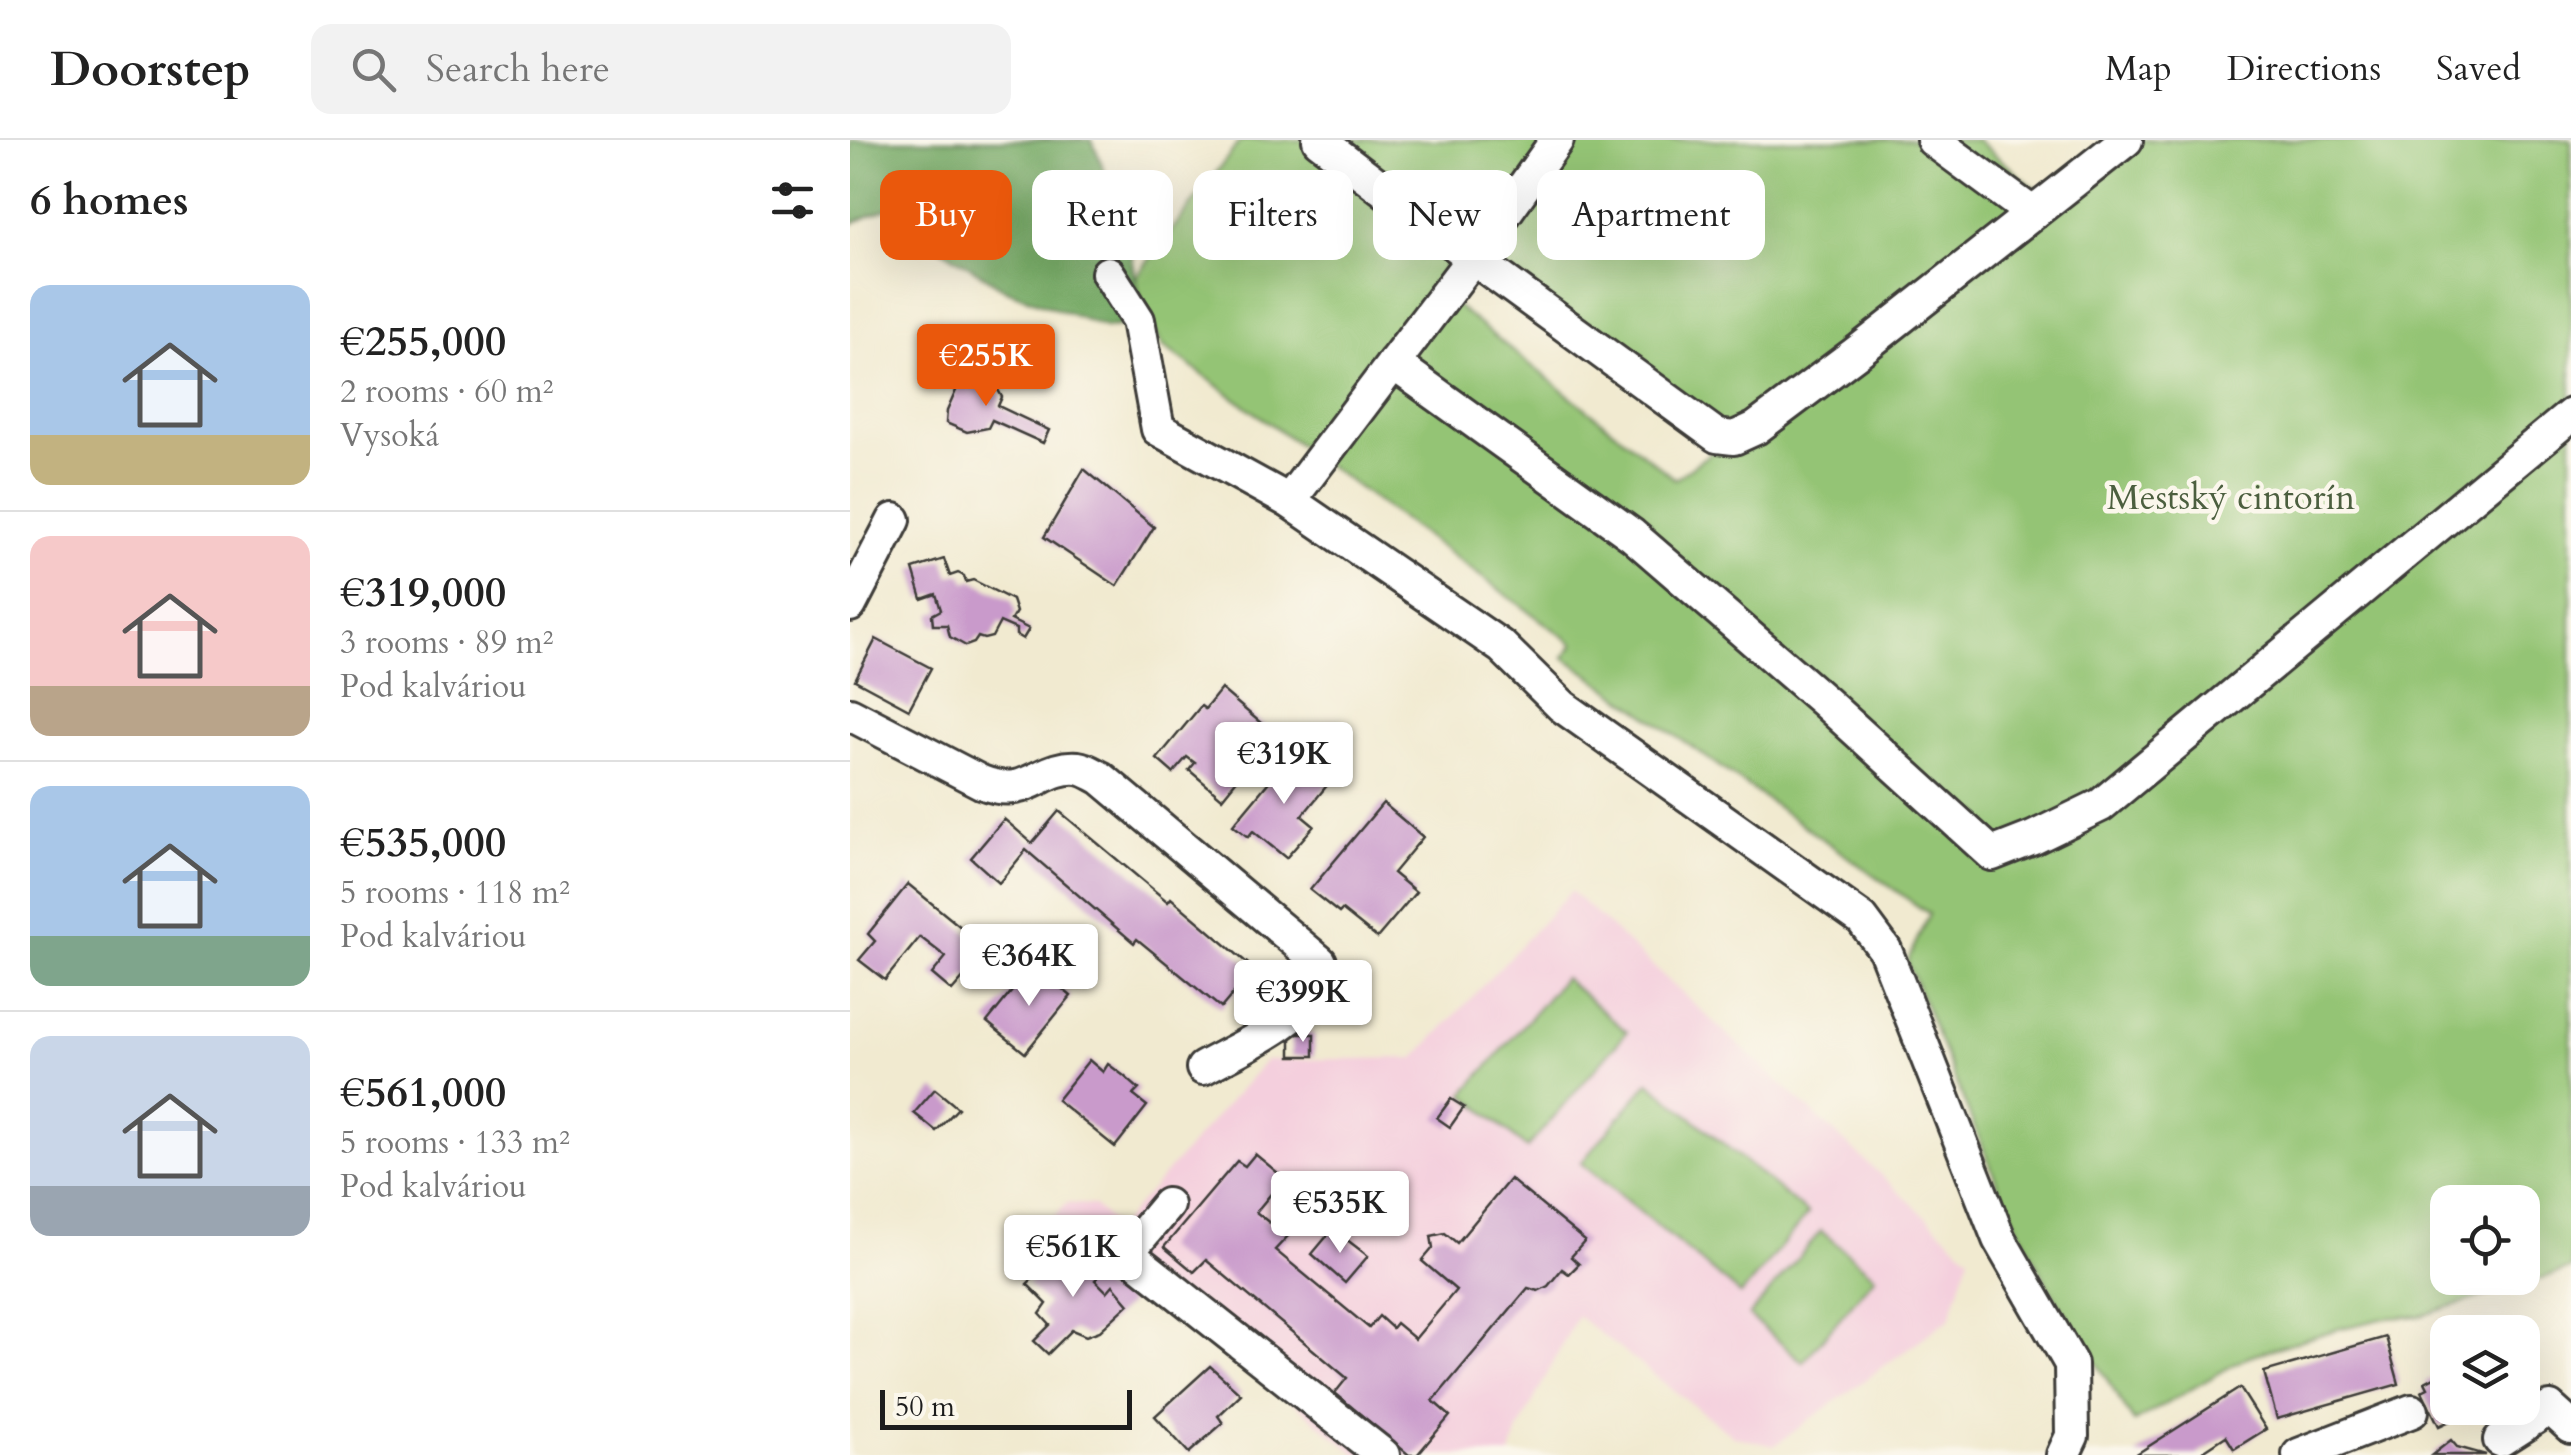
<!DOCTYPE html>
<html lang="en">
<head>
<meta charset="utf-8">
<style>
	body { margin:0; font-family:Cardo,serif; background:#f2f2f2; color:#222; height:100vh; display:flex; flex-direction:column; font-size:38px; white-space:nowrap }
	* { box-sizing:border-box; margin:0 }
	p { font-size:32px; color:#767676 }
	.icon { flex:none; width:55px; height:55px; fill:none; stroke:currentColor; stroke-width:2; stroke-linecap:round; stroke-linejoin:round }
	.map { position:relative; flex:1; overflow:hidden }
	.drawer { display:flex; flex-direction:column; background:#fff; width:850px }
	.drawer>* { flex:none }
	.banner { position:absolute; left:30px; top:30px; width:950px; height:90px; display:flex; gap:20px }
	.tools { position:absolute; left:1580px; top:1045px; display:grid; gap:20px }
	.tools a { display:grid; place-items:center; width:110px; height:110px; border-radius:20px; background:#fff; box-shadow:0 10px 40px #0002; font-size:50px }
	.scale { position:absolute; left:30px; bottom:25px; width:252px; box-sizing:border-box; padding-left:10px; border:5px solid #1c1c1c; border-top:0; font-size:28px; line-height:35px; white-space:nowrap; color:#1c1c1c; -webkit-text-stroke:8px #fbf7ec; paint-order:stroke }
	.price { position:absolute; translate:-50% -85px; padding:0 22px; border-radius:10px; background:#fff; color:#222; font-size:32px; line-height:65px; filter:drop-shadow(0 2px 5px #0008) }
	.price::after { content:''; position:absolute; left:50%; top:60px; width:30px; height:22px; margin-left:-15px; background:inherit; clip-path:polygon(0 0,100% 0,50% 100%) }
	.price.active { background:#ea580c; color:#fff }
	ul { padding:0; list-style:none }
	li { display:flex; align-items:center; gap:30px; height:250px; padding:0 30px }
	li+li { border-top:2px solid #e0e0e0 }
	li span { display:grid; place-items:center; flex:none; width:280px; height:200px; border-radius:20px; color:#555 }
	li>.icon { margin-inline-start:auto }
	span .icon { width:120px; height:120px; fill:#fffc; stroke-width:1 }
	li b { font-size:42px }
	h2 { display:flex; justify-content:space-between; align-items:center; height:120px; padding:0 30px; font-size:42px }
	.pill { padding:0 35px; border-radius:20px; background:#fff; box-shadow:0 10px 40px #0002; font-size:35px; line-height:90px }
	.pill.active { background:#ea580c; color:#fff }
	header { display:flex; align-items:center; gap:60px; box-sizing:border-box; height:140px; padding:0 50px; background:#fff; border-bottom:2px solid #e0e0e0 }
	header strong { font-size:48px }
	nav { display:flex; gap:55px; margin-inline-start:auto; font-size:35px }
	.search { width:700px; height:90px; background:#f2f2f2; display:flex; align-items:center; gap:25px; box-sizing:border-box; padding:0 35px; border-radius:20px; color:#767676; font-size:38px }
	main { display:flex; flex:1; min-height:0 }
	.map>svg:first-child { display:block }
	.built { fill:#f4cfdd }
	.green { fill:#94c474; stroke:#587048; stroke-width:2.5; fill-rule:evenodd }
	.forest { fill:#7a6; stroke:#4a6341; stroke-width:2.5 }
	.building { fill:#c99acb }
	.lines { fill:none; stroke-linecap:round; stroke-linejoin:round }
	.minor-casing { stroke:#3c3b37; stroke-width:38 }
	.minor { stroke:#fff; stroke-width:32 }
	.labels { text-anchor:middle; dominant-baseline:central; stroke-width:9; stroke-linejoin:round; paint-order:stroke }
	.park-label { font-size:35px; fill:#4c5f3f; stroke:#fbf7ec }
</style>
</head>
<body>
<header>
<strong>Doorstep</strong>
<div class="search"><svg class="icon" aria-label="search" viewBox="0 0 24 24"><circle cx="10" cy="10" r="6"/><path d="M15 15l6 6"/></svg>Search here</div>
<nav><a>Map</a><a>Directions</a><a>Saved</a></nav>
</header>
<main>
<section class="drawer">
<h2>6 homes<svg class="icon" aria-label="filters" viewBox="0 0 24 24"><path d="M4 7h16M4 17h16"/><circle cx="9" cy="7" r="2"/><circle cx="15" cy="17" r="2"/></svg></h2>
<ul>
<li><span style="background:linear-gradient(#a9c7e8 75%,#c2b280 0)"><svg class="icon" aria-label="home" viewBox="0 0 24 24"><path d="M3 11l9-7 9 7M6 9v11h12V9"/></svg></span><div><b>€255,000</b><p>2 rooms · 60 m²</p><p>Vysoká</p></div></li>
<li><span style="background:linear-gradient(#f6c9c9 75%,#b9a48a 0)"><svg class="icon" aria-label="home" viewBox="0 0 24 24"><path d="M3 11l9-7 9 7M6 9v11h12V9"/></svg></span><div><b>€319,000</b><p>3 rooms · 89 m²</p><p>Pod kalváriou</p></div></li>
<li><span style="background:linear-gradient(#a9c7e8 75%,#7fa58c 0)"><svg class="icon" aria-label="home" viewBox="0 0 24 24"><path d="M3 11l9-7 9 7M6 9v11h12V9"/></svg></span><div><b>€535,000</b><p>5 rooms · 118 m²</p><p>Pod kalváriou</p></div></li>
<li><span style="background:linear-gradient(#c9d6e8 75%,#9aa5b1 0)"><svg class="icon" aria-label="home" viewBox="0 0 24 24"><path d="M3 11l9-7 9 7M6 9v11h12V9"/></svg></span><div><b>€561,000</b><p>5 rooms · 133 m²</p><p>Pod kalváriou</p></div></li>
</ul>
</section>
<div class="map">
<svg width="1721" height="1315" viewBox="0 0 1721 1315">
	<rect width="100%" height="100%" fill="#fbf7ec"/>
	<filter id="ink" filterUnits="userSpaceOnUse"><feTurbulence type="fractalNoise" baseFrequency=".01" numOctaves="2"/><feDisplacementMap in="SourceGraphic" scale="20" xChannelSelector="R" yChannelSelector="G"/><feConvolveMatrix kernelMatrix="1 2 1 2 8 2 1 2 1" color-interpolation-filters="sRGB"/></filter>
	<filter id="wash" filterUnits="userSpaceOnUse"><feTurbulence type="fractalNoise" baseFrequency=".0048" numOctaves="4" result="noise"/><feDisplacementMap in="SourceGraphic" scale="40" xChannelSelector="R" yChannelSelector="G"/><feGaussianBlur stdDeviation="2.25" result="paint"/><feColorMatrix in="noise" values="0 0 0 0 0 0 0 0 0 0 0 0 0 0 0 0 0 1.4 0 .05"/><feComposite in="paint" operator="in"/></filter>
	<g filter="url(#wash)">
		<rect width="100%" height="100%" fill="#f1ead0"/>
		<!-- built -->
		<polygon class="built" points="721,751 1119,1116 1100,1178 924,1306 883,1296 727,1176 667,1293 661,1315 507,1315 297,1142 281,1160 196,1085 217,1063 243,1065 267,1088 416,920 565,918"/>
		<!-- green -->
		<g class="green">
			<path d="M391,0H1127L1193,55L896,284L877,288L638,118L586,150L825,339L1288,0H1721V1129L1571,1176L1536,1178L1492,1188L1399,1216L1284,1282L1198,1146L1151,1052L1057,822L1079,774L714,517L724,504L313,206L292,171L286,137ZM1598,1062H1672V1138H1598Z"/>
			<polygon points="714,838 777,892 677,1008 614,954"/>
			<polygon points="799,942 958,1074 891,1155 731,1023"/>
			<polygon points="971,1091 1025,1136 953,1222 899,1176"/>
		</g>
		<!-- forest -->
		<polygon class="forest" points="0,0 242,0 276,84 292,171 286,182 257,188 156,150 62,90 65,65 38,68 0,84"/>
		<g id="blocks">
			<!-- building -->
			<g class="building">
				<polygon points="122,231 143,241 152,257 148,266 199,290 193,303 142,280 138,288 117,292 96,283 97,271 112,237"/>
				<polygon points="234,329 304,387 267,446 194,397"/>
				<polygon points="94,419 100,436 108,433 114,436 116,442 123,440 162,460 166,472 161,480 179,489 173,499 166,495 166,489 150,482 142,497 134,499 128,497 124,503 116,506 100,497 97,485 83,485 82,475 91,470 86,454 72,459 63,429"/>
				<polygon points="26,499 81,528 59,569 5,540"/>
				<polygon points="371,549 419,590 401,612 395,606 390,612 401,622 372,658 339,630 345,623 337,617 323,633 307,619 351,566 355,569"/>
				<polygon points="442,614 479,643 452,676 464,686 436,718 403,691 398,697 383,685"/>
				<polygon points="533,663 573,697 543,733 566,752 527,798 492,770 489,773 460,750"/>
				<polygon points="209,671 318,762 321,758 404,829 371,868 287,799 284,803 176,710 149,743 121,718 154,679 182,703"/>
				<polygon points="58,744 145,815 123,841 116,835 102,851 82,834 96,817 70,797 35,840 9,820 25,801 18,794"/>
				<polygon points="183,825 221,856 175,913 137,882"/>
				<rect x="441" y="894" width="23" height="22"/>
				<polygon points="239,920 253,932 258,924 274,936 289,949 283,955 297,966 265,1007 207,960"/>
				<polygon points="85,949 108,968 86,991 64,973"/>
				<polygon points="601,959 614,967 600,987 587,978"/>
				<polygon points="405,1014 434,1038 406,1072 421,1084 429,1079 439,1085 438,1096 425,1110 519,1188 529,1176 542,1188 546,1183 565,1199 606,1150 572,1121 583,1108 581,1096 595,1093 607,1103 660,1039 735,1101 721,1117 729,1124 719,1134 712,1129 698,1146 688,1151 678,1148 583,1261 600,1276 567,1315 559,1315 485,1253 497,1238 356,1120 344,1132 314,1107 387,1021 395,1026"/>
				<polygon points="483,1089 518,1116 495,1143 462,1114"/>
				<polygon points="216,1105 248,1137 245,1140 257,1152 263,1145 279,1164 250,1191 236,1196 222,1190 198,1214 184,1201 200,1185 190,1174 197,1164 177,1144"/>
				<polygon points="1536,1197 1549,1244 1427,1279 1414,1232"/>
				<polygon points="360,1226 391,1254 368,1276 373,1283 339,1313 305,1276"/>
				<polygon points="1592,1233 1598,1244 1598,1268 1609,1268 1613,1275 1589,1286 1572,1251 1578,1248 1575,1242"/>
				<polygon points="1390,1248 1416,1289 1384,1309 1376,1296 1347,1315 1285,1315"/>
				<polygon points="1601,1300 1607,1307 1636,1315 1582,1315"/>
			</g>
		</g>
	</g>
	<g filter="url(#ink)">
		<use href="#blocks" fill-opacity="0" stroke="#3c3b37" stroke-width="2.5"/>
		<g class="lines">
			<!-- minor casing -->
			<g class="minor-casing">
				<g id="minor">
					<polyline points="469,0 623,118 707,0"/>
					<polyline points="1083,0 1182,73"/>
					<polyline points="258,133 288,180 308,289 439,361 652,507 712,566 1012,779 1035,810 1149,1099 1221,1224 1222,1296 1213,1315"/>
					<polyline points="543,223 782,395 975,562 1142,714 1183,698 1251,665 1721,275"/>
					<polyline points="439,361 623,118 867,296 884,298 906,288 1006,213 1276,0"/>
					<polyline points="0,465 44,380"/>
					<path d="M0,574L131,642C179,661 189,625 228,628C236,629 243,634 251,638L470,822C471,830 473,837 469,845C452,881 387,909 353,928"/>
					<polyline points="317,1065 277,1113 533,1315"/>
					<polyline points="1650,1300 1700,1268 1721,1287"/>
					<polyline points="1449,1315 1562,1271"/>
				</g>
			</g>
			<!-- minor -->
			<use href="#minor" class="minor"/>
		</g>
	</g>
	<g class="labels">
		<!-- park labels -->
		<g class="park-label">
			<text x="1381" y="358">Mestský cintorín</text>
		</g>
	</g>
</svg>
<div class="tools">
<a><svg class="icon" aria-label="locate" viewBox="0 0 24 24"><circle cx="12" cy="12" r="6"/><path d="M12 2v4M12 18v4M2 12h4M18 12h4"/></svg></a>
<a><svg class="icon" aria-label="layers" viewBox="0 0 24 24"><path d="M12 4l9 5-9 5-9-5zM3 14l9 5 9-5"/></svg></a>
</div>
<div class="scale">50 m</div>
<b class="price active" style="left:136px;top:269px">€255K</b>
<b class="price" style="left:434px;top:667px">€319K</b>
<b class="price" style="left:179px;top:869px">€364K</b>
<b class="price" style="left:453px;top:905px">€399K</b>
<b class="price" style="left:490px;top:1116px">€535K</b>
<b class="price" style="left:223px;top:1160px">€561K</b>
<div class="banner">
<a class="pill active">Buy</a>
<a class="pill">Rent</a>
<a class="pill">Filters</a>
<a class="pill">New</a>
<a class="pill">Apartment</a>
</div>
</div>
</main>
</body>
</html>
